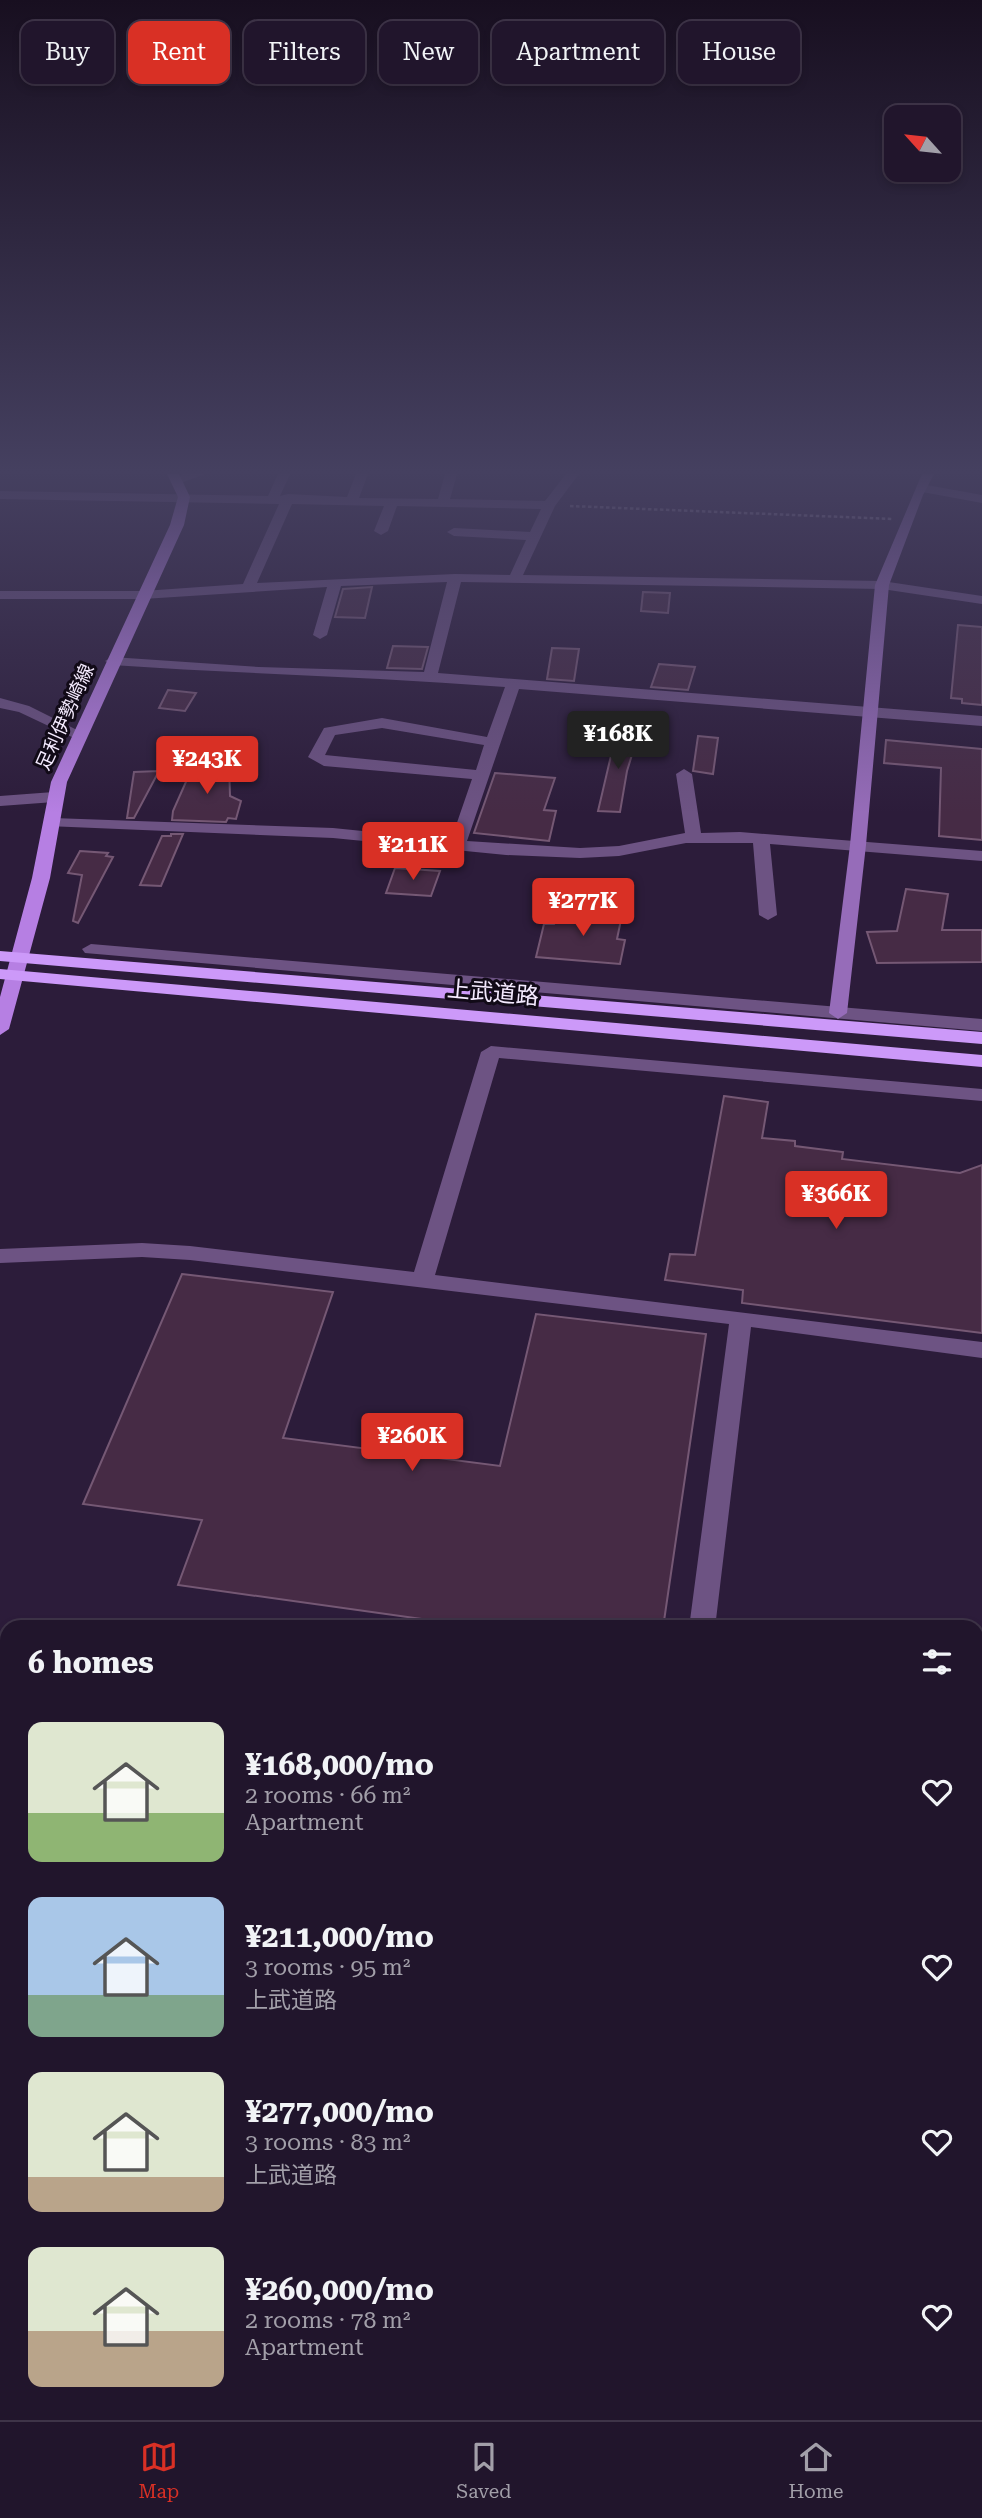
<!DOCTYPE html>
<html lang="en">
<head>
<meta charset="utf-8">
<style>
	body { margin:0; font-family:"Roboto Serif","Noto Sans JP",serif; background:#2d2238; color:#f1f3f6; height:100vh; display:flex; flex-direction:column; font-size:26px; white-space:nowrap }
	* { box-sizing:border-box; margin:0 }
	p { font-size:23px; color:#a29fa9 }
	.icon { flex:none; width:38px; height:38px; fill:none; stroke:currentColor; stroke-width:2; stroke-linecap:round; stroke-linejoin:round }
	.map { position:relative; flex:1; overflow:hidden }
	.panel { position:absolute; left:0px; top:1620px; width:984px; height:800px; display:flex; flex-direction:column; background:#21152c; border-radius:21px 21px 0 0; box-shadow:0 4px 10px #0003,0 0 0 2px #3e3448 }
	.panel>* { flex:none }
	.hud { position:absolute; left:21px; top:21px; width:942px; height:63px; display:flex; gap:14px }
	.needle { width:46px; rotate:297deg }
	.buttons { position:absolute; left:884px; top:105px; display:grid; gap:14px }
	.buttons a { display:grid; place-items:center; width:77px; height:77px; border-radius:14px; background:#21152c; box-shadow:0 4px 10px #0003,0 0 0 2px #3e3448; font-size:35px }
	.price { position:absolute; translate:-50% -60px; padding:0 16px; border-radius:7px; background:#d93025; color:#fff; font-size:23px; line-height:46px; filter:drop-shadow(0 2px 4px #0008) }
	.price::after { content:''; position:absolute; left:50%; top:42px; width:21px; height:16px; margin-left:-10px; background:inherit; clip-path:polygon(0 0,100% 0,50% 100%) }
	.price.selected { background:#222; color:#fff }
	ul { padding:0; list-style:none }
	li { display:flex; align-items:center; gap:21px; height:175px; padding:0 28px }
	li span { display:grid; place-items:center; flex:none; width:196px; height:140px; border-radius:14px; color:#555 }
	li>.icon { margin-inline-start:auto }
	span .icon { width:84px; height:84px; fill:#fffc; stroke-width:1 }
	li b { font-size:30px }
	h2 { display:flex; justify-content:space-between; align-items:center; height:84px; padding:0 28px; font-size:30px }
	.tag { padding:0 24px; border-radius:14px; background:#21152c; box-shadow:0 4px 10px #0003,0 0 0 2px #3e3448; font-size:24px; line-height:63px }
	.tag.selected { background:#d93025; color:#fff }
	.tab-bar { display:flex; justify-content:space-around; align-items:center; height:98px; border-top:2px solid #3e3448; background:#21152c; font-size:19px; color:#a29fa9 }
	.tab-bar a { display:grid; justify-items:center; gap:4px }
	.tab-bar .selected { color:#d93025 }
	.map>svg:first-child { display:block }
	.water { fill:#021110; stroke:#4b5257; stroke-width:2 }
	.building { fill:#462b45; stroke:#755874; stroke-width:2 }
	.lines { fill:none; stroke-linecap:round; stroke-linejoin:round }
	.path { stroke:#93869f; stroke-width:2.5; stroke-dasharray:3.5 2.5; stroke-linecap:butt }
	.lane { stroke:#6d5383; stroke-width:10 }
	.street { fill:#6d5383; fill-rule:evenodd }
	.secondary { fill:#966cb9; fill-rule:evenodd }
	.primary { fill:#b67fe3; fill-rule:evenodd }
	.highway { fill:#cc99f9; fill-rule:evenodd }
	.labels { text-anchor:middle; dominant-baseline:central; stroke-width:6; stroke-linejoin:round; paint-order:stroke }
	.far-street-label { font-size:19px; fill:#f4eafe; stroke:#110a17 }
	.street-label { font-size:23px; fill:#f4eafe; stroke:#110a17 }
</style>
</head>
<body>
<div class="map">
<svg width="982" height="2420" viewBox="0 0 982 2420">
	<rect width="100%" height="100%" fill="#2c1c3a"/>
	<!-- water -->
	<polygon class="water" points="977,1936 982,1936 982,2420 630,2420 631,2413 976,2413"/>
	<!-- building -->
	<g class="building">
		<polygon points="372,587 365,618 335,617 343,589"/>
		<polygon points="643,592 670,593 668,613 641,611"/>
		<polygon points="958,625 982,627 982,705 962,703 962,699 951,698"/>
		<polygon points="393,646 428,647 422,669 387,668"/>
		<polygon points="552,648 579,649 574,681 547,679"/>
		<polygon points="659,664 695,667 688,690 651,687"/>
		<polygon points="168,690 196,693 185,711 159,708"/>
		<polygon points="617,730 639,732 627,771 620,812 598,811"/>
		<polygon points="698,736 718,738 713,774 693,771"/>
		<polygon points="886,740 982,749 982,840 939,836 941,768 884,763"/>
		<polygon points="229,764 230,796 241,801 236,819 228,818 226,822 172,820 173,811 193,766"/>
		<polygon points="159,771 134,818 127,818 134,772"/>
		<polygon points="495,773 555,778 544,810 556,811 549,841 474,833"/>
		<polygon points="171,834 183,834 161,886 140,885 162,836 171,836"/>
		<polygon points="80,851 108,853 106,856 113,857 78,923 73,921 82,875 68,873"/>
		<polygon points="395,868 440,871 431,896 386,893"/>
		<polygon points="906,889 948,894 942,930 982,930 982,962 877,963 867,932 897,931"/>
		<polygon points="565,911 622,915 617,939 625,940 620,964 536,957 544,924 554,924 556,914 563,914"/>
		<polygon points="724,1096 768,1102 762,1138 795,1141 795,1146 843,1152 842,1159 960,1173 982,1165 982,1333 742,1303 743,1290 665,1280 670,1254 695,1255"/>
		<polygon points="182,1274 333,1292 283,1438 500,1466 536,1314 706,1334 663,1628 486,1628 178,1585 202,1520 83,1504"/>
	</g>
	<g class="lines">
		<!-- path -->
		<polyline class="path" points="570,506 893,519"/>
		<!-- lane -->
		<polyline class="lane" points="0,801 54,797"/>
		<!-- street -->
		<g class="street">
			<polygon points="184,474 205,474 178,484 172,480"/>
			<path d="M278,474H290L280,496L288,494L347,497L356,474H368L359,498L438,499L445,474H457L450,499L545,501L566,474H579L555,506L523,575L882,581L982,596V604L882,589L461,582L438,673L982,716V726L519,689L467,841L580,848L619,846L685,833L676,774L684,769L692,774L701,833L740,832L982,851V861L770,844L777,915L768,920L759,915L753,843H686L619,856L580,858L506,855L333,838L47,826L45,823L47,820L53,818L333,828L451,840L472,779L324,766L308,757L324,728L382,718L487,737L505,687C374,677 243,674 112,665L105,661L112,657L259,667L424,672L447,582L341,586L327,635L320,639L313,635L327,587L143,599H0V591H143L243,584L279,504L0,499V491L268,496ZM292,504L384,506L374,531L381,535L388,531L397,506L541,509L530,532L454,528L447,532L454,536L526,540L510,575L455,574L257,583ZM382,728L484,745L476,770L325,755L335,735Z"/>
			<polygon points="921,484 982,495 982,503 917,491 917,485"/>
			<polygon points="0,698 29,706 87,735 79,740 74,738 19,712 0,708"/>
			<polygon points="91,944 982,1019 982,1031 85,953 82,949"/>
			<polygon points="491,1046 982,1089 982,1101 499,1058 435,1275 982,1342 982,1358 751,1327 715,1628 689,1628 729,1324 190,1260 142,1257 0,1263 0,1249 142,1243 190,1246 414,1272 481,1052"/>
			<rect x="580" y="2413" width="36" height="7"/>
		</g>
		<!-- secondary -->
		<g class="secondary">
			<polygon points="922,474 934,474 923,495 889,585 866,845 847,1013 838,1019 829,1013 850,845 875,585"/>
			<polygon points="0,1645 7,1645 7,1665 0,1667"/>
			<rect x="976" y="1734" width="6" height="22"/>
		</g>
		<!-- primary -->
		<polygon class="primary" points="167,474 179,474 190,497 184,525 67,782 50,878 9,1029 0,1035 0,997 32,878 51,782 170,525 178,497"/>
		<!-- highway -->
		<g class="highway">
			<polygon points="0,951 982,1032 982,1044 0,961"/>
			<polygon points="0,969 982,1055 982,1067 0,979"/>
		</g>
	</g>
	<!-- sky -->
	<linearGradient id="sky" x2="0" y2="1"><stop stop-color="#180f20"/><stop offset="0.58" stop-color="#454060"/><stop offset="1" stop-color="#454060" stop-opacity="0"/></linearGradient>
	<rect width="982" height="813" fill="url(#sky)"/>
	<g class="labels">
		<!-- far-street labels -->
		<g class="far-street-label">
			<text transform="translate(65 717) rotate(-66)">足利伊勢崎線</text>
		</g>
		<!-- street labels -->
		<g class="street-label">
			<text transform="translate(493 993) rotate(5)">上武道路</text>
		</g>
	</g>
</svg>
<div class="buttons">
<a><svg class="needle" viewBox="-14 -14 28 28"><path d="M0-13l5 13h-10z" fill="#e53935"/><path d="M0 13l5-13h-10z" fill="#a29fa9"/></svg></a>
</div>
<b class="price selected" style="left:618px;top:771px">¥168K</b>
<b class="price" style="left:207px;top:796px">¥243K</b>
<b class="price" style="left:413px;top:882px">¥211K</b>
<b class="price" style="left:583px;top:938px">¥277K</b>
<b class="price" style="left:836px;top:1231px">¥366K</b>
<b class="price" style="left:412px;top:1473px">¥260K</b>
<div class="hud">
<a class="tag">Buy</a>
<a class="tag selected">Rent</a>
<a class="tag">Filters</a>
<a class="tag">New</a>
<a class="tag">Apartment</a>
<a class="tag">House</a>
</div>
<section class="panel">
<h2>6 homes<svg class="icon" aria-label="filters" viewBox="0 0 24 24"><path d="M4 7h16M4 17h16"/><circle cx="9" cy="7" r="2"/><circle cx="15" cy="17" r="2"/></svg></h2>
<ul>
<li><span style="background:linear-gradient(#dfe7d0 65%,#8fb573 0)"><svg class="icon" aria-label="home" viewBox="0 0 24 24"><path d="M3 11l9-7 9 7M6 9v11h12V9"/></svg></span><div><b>¥168,000/mo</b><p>2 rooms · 66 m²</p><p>Apartment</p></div><svg class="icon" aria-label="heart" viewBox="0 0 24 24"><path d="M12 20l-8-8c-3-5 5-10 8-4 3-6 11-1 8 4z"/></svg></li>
<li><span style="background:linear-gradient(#a9c7e8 70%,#7fa58c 0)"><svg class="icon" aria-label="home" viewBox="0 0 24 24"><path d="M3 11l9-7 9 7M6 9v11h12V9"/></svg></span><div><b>¥211,000/mo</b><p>3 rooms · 95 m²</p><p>上武道路</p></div><svg class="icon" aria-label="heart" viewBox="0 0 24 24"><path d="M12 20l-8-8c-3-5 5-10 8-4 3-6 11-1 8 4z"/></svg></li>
<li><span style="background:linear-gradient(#dfe7d0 75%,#b9a48a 0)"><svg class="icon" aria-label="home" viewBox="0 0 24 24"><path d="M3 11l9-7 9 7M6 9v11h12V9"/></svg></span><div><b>¥277,000/mo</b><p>3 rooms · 83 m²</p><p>上武道路</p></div><svg class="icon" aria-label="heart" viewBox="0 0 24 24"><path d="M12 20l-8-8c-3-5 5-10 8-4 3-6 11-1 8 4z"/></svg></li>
<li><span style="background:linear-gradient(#dfe7d0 60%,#b9a48a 0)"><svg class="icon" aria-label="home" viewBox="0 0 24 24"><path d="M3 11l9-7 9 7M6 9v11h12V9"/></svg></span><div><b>¥260,000/mo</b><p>2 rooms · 78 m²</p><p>Apartment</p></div><svg class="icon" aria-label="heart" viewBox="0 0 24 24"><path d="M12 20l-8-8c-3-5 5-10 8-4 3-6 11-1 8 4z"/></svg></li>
</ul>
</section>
</div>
<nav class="tab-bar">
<a class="selected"><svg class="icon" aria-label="map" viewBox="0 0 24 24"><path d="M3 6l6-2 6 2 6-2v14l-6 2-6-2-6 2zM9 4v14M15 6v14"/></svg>Map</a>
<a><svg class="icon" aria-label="saved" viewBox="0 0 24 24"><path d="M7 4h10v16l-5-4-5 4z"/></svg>Saved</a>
<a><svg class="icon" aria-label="home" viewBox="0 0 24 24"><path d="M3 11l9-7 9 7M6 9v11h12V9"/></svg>Home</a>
</nav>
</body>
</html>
